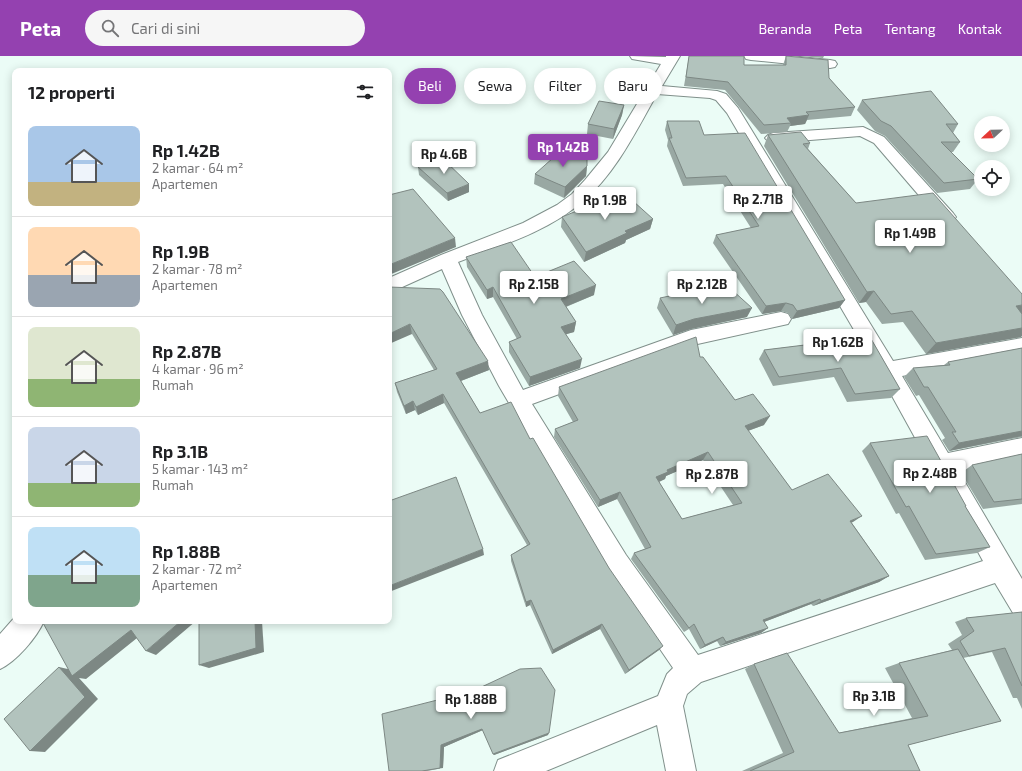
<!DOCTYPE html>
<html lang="id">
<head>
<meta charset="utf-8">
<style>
	body { margin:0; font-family:"Exo 2",sans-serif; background:#f6f6f6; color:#202124; height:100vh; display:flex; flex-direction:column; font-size:15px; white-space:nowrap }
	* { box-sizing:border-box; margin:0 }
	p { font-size:13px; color:#757577 }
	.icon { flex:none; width:22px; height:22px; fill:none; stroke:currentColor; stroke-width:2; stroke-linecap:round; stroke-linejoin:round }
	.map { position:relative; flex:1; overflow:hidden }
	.details { position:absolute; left:12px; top:12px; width:380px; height:556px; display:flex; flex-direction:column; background:#fff; border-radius:8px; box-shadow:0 2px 10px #0003 }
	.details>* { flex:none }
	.top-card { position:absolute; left:404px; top:12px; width:380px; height:36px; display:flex; gap:8px }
	.needle { width:26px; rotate:248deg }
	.controls { position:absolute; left:974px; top:60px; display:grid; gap:8px }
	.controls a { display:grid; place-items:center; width:36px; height:36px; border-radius:50%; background:#fff; box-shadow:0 2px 10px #0003; font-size:20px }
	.price { position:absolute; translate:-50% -34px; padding:0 9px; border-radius:4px; background:#fff; color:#222; font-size:13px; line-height:26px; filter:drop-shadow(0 1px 2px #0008) }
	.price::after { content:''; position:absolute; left:50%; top:24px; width:12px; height:9px; margin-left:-6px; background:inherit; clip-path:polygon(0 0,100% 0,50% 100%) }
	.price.selected { background:#9441b0; color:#fff }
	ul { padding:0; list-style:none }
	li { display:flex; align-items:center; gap:12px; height:100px; padding:0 16px }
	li+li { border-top:1px solid #e0e0e0 }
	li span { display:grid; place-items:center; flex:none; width:112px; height:80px; border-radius:8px; color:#555 }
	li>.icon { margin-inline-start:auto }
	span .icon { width:48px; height:48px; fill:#fffc; stroke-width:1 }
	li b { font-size:17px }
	h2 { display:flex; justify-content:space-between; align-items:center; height:48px; padding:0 16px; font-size:17px }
	.chip { padding:0 14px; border-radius:18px; background:#fff; box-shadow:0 2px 10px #0003; font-size:14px; line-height:36px }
	.chip.selected { background:#9441b0; color:#fff }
	header { display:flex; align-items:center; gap:24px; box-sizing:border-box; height:56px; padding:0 20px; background:#9441b0; color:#fff }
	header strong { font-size:19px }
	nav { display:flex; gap:22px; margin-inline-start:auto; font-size:14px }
	.search { width:280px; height:36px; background:#f6f6f6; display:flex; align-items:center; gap:10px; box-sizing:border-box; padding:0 14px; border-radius:22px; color:#757577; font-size:15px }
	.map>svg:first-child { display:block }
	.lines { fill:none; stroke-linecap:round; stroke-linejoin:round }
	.minor-casing { stroke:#80908b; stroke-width:2 }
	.minor { fill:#fff; fill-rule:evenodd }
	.wall { fill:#99a8a3; fill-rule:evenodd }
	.shaded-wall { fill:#7d8884 }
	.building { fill:#b2c3bd; stroke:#7d8884; fill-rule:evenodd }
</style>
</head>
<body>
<header>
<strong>Peta</strong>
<div class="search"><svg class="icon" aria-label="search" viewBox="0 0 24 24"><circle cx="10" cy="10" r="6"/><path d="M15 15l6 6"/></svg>Cari di sini</div>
<nav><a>Beranda</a><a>Peta</a><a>Tentang</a><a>Kontak</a></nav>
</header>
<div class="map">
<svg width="1022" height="715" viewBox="0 0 1022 715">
	<rect width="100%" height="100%" fill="#ebfcf6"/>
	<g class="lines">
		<!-- minor casing -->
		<g class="minor-casing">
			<g id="minor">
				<path d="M630,0L666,1V0H680L662,30L717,35L726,38L738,52L893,305L1022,282V298L902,320L948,397L1022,382V402L959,416L1022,523V561L1013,557L995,527L701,626L687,638L683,650L696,715H666L657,669L546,715H494L498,704L658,640L667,618L673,612L608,517L499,330L462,259L442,213L389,237V222L441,199L523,167L557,149L572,138L585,124L608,96L661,8L632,3ZM657,38L710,42L716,44L727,57L881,320L983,505L698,599L626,499L532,348L693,289L788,268L791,263L788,258L781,256L691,274L523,334L482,259L458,206C500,190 548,176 583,145C616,117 636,75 657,38Z"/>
				<polygon points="744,0 790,0 830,4 835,5 837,8 835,11 830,12 751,4 746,3"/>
				<polygon points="863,71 884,81 953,157 956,161 953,165 947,167 941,165 874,87 860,80 773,87 768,85 765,82 768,79 773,77"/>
				<path d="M15,561V565H44C37,581 16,606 0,613V578Z"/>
			</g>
		</g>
		<!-- minor -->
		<use href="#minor" class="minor"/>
	</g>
	<!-- wall -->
	<g class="wall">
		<polygon points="689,0 744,9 783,9 786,0 829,22 855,51 851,60 807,64 805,68 790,70 787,76 761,78 725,34 684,30"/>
		<polygon points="801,0 824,0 823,2"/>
		<polygon points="862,44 958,68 953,77 960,86 953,96 951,96 978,123 970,133 937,137 885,80 875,75 857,54"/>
		<polygon points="624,49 622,59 613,83 587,78 588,68"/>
		<polygon points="667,65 704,79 845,244 839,252 792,263 788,257 781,255 762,258 713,187 716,179 751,172 723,128 683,130 667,90 668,84 665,74"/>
		<polygon points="768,79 810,87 808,93 856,147 1022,257 1021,281 926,298 903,266 882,268 866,246 859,247 764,90"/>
		<polygon points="587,110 586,120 564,142 534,128 535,118"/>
		<polygon points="418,111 469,136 448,145 419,119"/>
		<polygon points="562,161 653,163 650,173 626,184 625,187 584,206 561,171"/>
		<polygon points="466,201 594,239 566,251 576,266 574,276 566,278 580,312 529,330 509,296 509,286 517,283 493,241 487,243 467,211"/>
		<polygon points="389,231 489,314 461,325 480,357 530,383 659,594 625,618 600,573 552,598 530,549 526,551 511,505 511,499 527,489 444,347 418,359 415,354 406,358 397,336 395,327 434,314 412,278"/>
		<polygon points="660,242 747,261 691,273 673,279 657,252"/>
		<polygon points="870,281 900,333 891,342 847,346 834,321 773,330 759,303 764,294"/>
		<polygon points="1022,292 1022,381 949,395 942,384 945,382 919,339 916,340 904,321 913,312 944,309 948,306"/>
		<path d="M700,301L735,344L764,369L748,375L792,434L852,467L889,520L879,526L813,550L811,548L764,566L768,572L761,577L720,590L717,585L700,593L689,573L684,576L631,503L634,497L645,493L617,443L598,451L554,381L555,373L573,366L558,340L559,331ZM703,404L733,449L682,463L659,426L665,423L666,420Z"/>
		<polygon points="870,387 966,450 965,450 990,491 977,497 925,504 899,457 896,458 862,395"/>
		<polygon points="1022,398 1022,448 983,453 961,417 972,409"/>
		<polygon points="1022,556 1022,653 1017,642 1013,642 992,596 963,602 1001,665 908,689 920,715 742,715 783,697 745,613 754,608 838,677 912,662 885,612 899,607 952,594 948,588 962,579 955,566 966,562"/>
		<polygon points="473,635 548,679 494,699 483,674 444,691 443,712 427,715 389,715"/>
	</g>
	<!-- shaded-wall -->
	<g class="shaded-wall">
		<polygon points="624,49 622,59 613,83 614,73"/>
		<polygon points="809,59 805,68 790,70 791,67 787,62"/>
		<polygon points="587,110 586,120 564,142 565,131"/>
		<polygon points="469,128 469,136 448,145 447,137"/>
		<polygon points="653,163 650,173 626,184 625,187 584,206 586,196 625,175"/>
		<polygon points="455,182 456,191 389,219 389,209"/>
		<polygon points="596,229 594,239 560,253 561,243"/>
		<polygon points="493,231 493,241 487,243 487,234"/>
		<polygon points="874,235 866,246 859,247 867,236"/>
		<polygon points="845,244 839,252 792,263 797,255"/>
		<polygon points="786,247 781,255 762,258 766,250"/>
		<polygon points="1022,249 1022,257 1004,261 1016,250"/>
		<polygon points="752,252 747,261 691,273 673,279 676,269 694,263"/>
		<polygon points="576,266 574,276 560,280 561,271"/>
		<polygon points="410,268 412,278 389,288 389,278"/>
		<polygon points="1022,272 1022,280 1021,281 926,298 936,287"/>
		<polygon points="582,303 580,312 529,330 530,321"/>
		<polygon points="488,305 489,314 458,326 456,317"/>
		<polygon points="443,338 444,347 418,359 416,351"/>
		<polygon points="413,345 415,354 406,358 404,350"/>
		<polygon points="770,360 764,369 739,378 745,370"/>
		<polygon points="1022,375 1022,380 949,395 959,387"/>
		<polygon points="708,396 703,404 666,420 665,423 652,429 656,421 667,414"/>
		<polygon points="620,436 617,443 598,451 600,444"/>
		<polygon points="862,460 853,466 842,471 850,465"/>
		<polygon points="483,493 484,499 389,536 389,530"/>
		<polygon points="889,520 879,526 813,550 821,545"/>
		<polygon points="820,543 811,548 756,569 763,564"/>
		<polygon points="531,544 530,549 526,551 526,546"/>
		<polygon points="181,565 196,565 156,599 146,595"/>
		<polygon points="255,565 262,565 264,596 209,612 199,609"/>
		<polygon points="602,568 600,573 552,598 553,594"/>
		<polygon points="768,572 761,577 720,590 726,586"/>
		<polygon points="131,574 142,578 86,623 79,622 98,643 45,696 30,695 59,611 72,614"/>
		<polygon points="723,581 717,585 700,593 705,589"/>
		<polygon points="663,590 659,594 625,618 629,614"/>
		<polygon points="482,673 483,674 444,691 443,712 440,712 441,689"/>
		<polygon points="549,677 548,679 494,699 493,698"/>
	</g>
	<!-- building -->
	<g class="building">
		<polygon points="689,0 744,0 744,9 786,9 786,0 828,4 829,22 855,51 806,56 809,59 787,62 791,67 764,69 728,26 686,21"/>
		<polygon points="931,35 958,68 946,68 960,86 941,86 978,123 944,127 891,70 881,65 862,44"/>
		<polygon points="599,45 624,49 614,73 588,68"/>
		<polygon points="667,65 699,65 704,79 745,77 845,244 797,255 793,249 786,247 766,250 716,179 759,170 726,120 686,122 669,82 672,82"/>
		<polygon points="801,76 810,87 803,88 856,147 933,137 1022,238 1022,249 1016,250 1022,258 1022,272 936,287 912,255 891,258 874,235 867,236 768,79"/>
		<polygon points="563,93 587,103 587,110 565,131 535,118"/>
		<polygon points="441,101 469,128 447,137 418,111"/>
		<polygon points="413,133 455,182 389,209 389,139"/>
		<polygon points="623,136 653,163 625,175 627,177 586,196 562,161"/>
		<polygon points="511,186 535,221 574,205 596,229 561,243 576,266 561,271 582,303 530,321 509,286 521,281 493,231 487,234 466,201"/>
		<polygon points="389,231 440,233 443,236 488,305 456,317 480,357 511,346 530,383 533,382 609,512 663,590 629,614 602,568 553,594 531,544 526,546 511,499 530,488 443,338 416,351 413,345 404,350 395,327 437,313 410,268 389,278"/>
		<polygon points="731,233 752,252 694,263 676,269 660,242 693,235 697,241"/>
		<path d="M696,281L700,301H703L735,344L753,338L770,360L745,370L792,434L828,418L862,460L850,465L889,520L821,545L820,543L763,564L768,572L726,586L723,581L705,589L694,568L689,572L634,497L651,491L620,436L600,444L555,373L578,364L559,331ZM708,396L742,447L682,463L656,421L668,416L667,414Z"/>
		<polygon points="870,281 900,333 855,338 841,312 779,321 764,294"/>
		<polygon points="1022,292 1022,375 959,387 952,376 956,376 928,331 924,331 913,312 950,309 948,306"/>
		<polygon points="927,380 966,450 965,450 990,491 936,498 909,450 906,451 870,387"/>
		<polygon points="1022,398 1022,443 994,446 972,409"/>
		<polygon points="456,421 483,493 389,530 389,445"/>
		<polygon points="1022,556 1022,630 1005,592 969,600 960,585 974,575 966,562"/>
		<polygon points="46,565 181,565 146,595 131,574 72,620 43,567"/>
		<polygon points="199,565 255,565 256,592 199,609"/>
		<polygon points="958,593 1001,665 908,689 920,715 750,715 794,696 754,608 787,597 839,677 928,660 899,607"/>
		<polygon points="59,611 85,641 30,695 4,663"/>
		<polygon points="541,612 555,634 549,677 493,698 482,673 441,689 440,712 422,715 389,715 382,658 473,635 520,613"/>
	</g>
</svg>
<div class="controls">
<a><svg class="needle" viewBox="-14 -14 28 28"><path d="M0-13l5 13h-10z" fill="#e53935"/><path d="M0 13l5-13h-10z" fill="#757577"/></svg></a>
<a><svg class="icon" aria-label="locate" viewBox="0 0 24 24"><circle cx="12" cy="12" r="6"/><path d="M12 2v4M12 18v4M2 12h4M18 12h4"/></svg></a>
</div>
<b class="price selected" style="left:563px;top:112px">Rp 1.42B</b>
<b class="price" style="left:444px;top:119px">Rp 4.6B</b>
<b class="price" style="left:758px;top:164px">Rp 2.71B</b>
<b class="price" style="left:605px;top:165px">Rp 1.9B</b>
<b class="price" style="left:910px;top:198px">Rp 1.49B</b>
<b class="price" style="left:534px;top:249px">Rp 2.15B</b>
<b class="price" style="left:702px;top:249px">Rp 2.12B</b>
<b class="price" style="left:838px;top:307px">Rp 1.62B</b>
<b class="price" style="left:930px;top:438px">Rp 2.48B</b>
<b class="price" style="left:712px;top:439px">Rp 2.87B</b>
<b class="price" style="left:874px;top:661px">Rp 3.1B</b>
<b class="price" style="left:471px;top:664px">Rp 1.88B</b>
<div class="top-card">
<a class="chip selected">Beli</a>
<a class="chip">Sewa</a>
<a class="chip">Filter</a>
<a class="chip">Baru</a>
</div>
<section class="details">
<h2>12 properti<svg class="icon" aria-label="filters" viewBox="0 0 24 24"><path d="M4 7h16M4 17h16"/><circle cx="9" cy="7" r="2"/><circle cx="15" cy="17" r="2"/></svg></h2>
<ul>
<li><span style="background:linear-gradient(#a9c7e8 70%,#c2b280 0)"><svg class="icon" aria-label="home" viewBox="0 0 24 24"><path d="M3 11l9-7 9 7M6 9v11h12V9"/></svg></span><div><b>Rp 1.42B</b><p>2 kamar · 64 m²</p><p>Apartemen</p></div></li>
<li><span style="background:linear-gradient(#ffd9b3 60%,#9aa5b1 0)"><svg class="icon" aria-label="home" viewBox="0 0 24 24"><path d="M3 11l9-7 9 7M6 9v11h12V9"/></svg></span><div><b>Rp 1.9B</b><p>2 kamar · 78 m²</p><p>Apartemen</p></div></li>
<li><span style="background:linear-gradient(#dfe7d0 65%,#8fb573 0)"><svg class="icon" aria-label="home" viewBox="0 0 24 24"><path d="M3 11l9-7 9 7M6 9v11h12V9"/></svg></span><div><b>Rp 2.87B</b><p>4 kamar · 96 m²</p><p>Rumah</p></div></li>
<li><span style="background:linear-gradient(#c9d6e8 70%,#8fb573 0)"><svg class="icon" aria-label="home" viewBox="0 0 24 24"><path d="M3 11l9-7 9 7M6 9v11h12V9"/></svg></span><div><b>Rp 3.1B</b><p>5 kamar · 143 m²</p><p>Rumah</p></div></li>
<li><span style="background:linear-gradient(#bfe0f5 60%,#7fa58c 0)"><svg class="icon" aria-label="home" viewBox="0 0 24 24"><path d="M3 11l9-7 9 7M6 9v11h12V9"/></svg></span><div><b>Rp 1.88B</b><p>2 kamar · 72 m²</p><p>Apartemen</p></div></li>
</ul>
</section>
</div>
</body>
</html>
